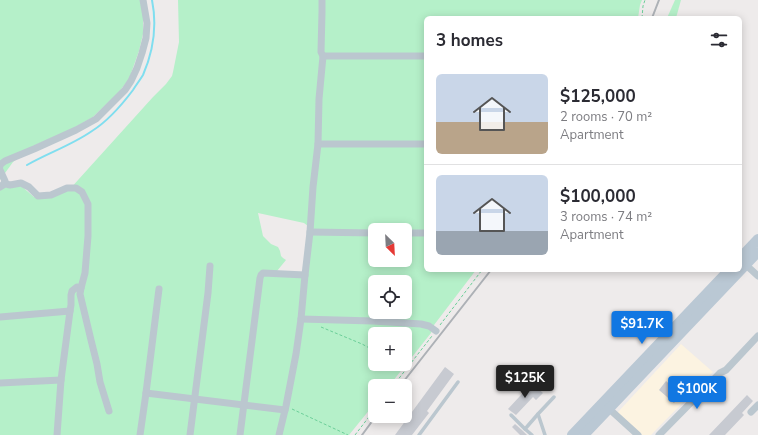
<!DOCTYPE html>
<html lang="en">
<head>
<meta charset="utf-8">
<style>
	body { margin:0; font-family:"Nunito Sans",sans-serif; background:#f2f2f3; color:#2b2b33; height:100vh; display:flex; flex-direction:column; font-size:15px; white-space:nowrap }
	* { box-sizing:border-box; margin:0 }
	p { font-size:13px; color:#7c7c81 }
	.icon { flex:none; width:22px; height:22px; fill:none; stroke:currentColor; stroke-width:2; stroke-linecap:round; stroke-linejoin:round }
	.map { position:relative; flex:1; overflow:hidden }
	.sheet { position:absolute; left:424px; top:16px; width:318px; height:256px; display:flex; flex-direction:column; background:#fff; border-radius:6px; box-shadow:0 2px 10px #0003 }
	.sheet>* { flex:none }
	.needle { width:26px; rotate:156deg }
	.buttons { position:absolute; left:368px; top:223px; display:grid; gap:8px }
	.buttons a { display:grid; place-items:center; width:44px; height:44px; border-radius:6px; background:#fff; box-shadow:0 2px 10px #0003; font-size:20px }
	.price { position:absolute; translate:-50% -34px; padding:0 9px; border-radius:4px; background:#1177e2; color:#fff; font-size:13px; line-height:26px; filter:drop-shadow(0 1px 2px #0008) }
	.price::after { content:''; position:absolute; left:50%; top:24px; width:12px; height:9px; margin-left:-6px; background:inherit; clip-path:polygon(0 0,100% 0,50% 100%) }
	.price.selected { background:#222; color:#fff }
	ul { padding:0; list-style:none }
	li { display:flex; align-items:center; gap:12px; height:100px; padding:0 12px }
	li+li { border-top:1px solid #e1e1e2 }
	li span { display:grid; place-items:center; flex:none; width:112px; height:80px; border-radius:6px; color:#555 }
	li>.icon { margin-inline-start:auto }
	span .icon { width:48px; height:48px; fill:#fffc; stroke-width:1 }
	li b { font-size:17px }
	h2 { display:flex; justify-content:space-between; align-items:center; height:48px; padding:0 12px; font-size:17px }
	.map>svg:first-child { display:block }
	.commercial { fill:#fcf3e1 }
	.green { fill:#b5f0c9; fill-rule:evenodd }
	.lines { fill:none; stroke-linecap:round; stroke-linejoin:round }
	.stream { stroke:#80deef; stroke-width:2 }
	.building { fill:#c7cad1 }
	.path { stroke:#6ccf99; stroke-width:1; stroke-dasharray:3 2; stroke-linecap:butt }
	.lane { stroke:#bbc7cf; stroke-width:3.5 }
	.street { stroke:#bbc7cf; stroke-width:7 }
	.secondary { stroke:#bac8d4; stroke-width:10 }
	.rail { stroke:#adb1b6; stroke-width:2 }
</style>
</head>
<body>
<div class="map">
<svg width="758" height="435" viewBox="0 0 758 435">
	<rect width="100%" height="100%" fill="#eeebeb"/>
	<!-- commercial -->
	<polygon class="commercial" points="681,344 713,372 651,435 642,435 617,413"/>
	<!-- green -->
	<g class="green">
		<polygon points="0,0 141,0 143,11 143,34 139,51 129,79 119,92 93,117 72,129 33,146 13,162 0,180"/>
		<path d="M178,0H320V55L311,227L324,0H642L640,5L638,18H426V270H476L434,325L431,333L389,386H375V403L349,435H0V189L19,184L34,197L69,190L153,97L166,84L172,76L173,72L179,42ZM258,213L304,223L308,226L303,273L277,271L286,260L283,258L281,256L280,251L278,247L271,244L263,236ZM375,230H405V260H375ZM375,282H405V312H375ZM375,334H405V364H375Z"/>
		<polygon points="675,0 681,0 676,18 667,18"/>
	</g>
	<g class="lines">
		<!-- stream -->
		<path class="stream" d="M27,165C48,153 72,145 92,131C108,121 121,106 133,90C136,85 140,80 143,75C153,52 157,25 152,0"/>
	</g>
	<!-- building -->
	<g class="building">
		<polygon points="445,367 454,374 427,411 429,413 412,435 395,435"/>
		<polygon points="666,381 681,394 674,403 659,390"/>
		<polygon points="532,383 543,393 536,400 533,397 516,415 508,409"/>
		<polygon points="747,395 753,401 742,413 744,415 725,435 709,435"/>
		<polygon points="515,424 523,431 527,435 520,435 512,427"/>
	</g>
	<g class="lines">
		<!-- path -->
		<g class="path">
			<polyline points="642,18 643,6 645,0"/>
			<polyline points="440,325 482,270"/>
			<polyline points="321,327 362,344 375,351"/>
			<polyline points="396,364 405,370"/>
			<polyline points="393,386 432,336"/>
			<polyline points="292,409 348,435"/>
			<polyline points="355,435 375,409"/>
		</g>
		<!-- lane -->
		<g class="lane">
			<polyline points="511,415 525,429"/>
			<polyline points="419,435 458,382"/>
			<polyline points="532,435 525,429 538,414"/>
			<polyline points="545,435 538,414 554,397"/>
		</g>
		<!-- street -->
		<g class="street">
			<polyline points="323,56 426,56"/>
			<polyline points="318,144 426,144"/>
			<polyline points="0,166 1,164 5,161 34,149 76,130 96,119 125,90 131,81 137,68 142,53 146,38 147,23 143,0"/>
			<polyline points="0,170 5,181 3,185 0,187"/>
			<polyline points="3,185 6,184 10,185 21,183 29,187 38,196 51,195 67,188 76,188 82,192 88,204 88,236 85,273 81,288 77,287 72,291 71,295 71,305 70,311 61,380 57,435"/>
			<polyline points="310,232 375,233"/>
			<polyline points="405,233 426,233"/>
			<polyline points="746,265 758,276"/>
			<polyline points="81,288 80,294 91,340 97,364 100,382 109,411"/>
			<polyline points="0,317 70,311"/>
			<polyline points="301,319 373,321 421,324 429,326 436,331"/>
			<polyline points="0,383 61,380"/>
			<polyline points="146,393 285,410"/>
			<polyline points="606,406 638,435"/>
			<polyline points="751,412 758,405"/>
			<polyline points="140,435 146,393 159,289"/>
			<polyline points="190,435 208,293 210,266"/>
			<polyline points="240,435 260,278 261,275 263,273 305,275"/>
			<polyline points="279,435 286,406 296,354 301,319 305,275 310,232 313,187 318,144 319,99 323,56 321,52 322,12 322,0"/>
			<polyline points="659,435 720,373 726,370 758,336"/>
		</g>
		<!-- secondary -->
		<g class="secondary">
			<polyline points="740,258 758,239"/>
			<polyline points="572,435 729,270"/>
			<polyline points="584,435 758,252"/>
		</g>
		<!-- rail -->
		<g class="rail">
			<polyline points="652,18 659,0"/>
			<polyline points="400,386 491,270"/>
			<polyline points="362,435 376,416"/>
		</g>
	</g>
</svg>
<div class="buttons">
<a><svg class="needle" viewBox="-14 -14 28 28"><path d="M0-13l5 13h-10z" fill="#e53935"/><path d="M0 13l5-13h-10z" fill="#7c7c81"/></svg></a>
<a><svg class="icon" aria-label="locate" viewBox="0 0 24 24"><circle cx="12" cy="12" r="6"/><path d="M12 2v4M12 18v4M2 12h4M18 12h4"/></svg></a>
<a>+</a>
<a>−</a>
</div>
<b class="price" style="left:642px;top:345px">$91.7K</b>
<b class="price selected" style="left:525px;top:399px">$125K</b>
<b class="price" style="left:697px;top:410px">$100K</b>
<section class="sheet">
<h2>3 homes<svg class="icon" aria-label="filters" viewBox="0 0 24 24"><path d="M4 7h16M4 17h16"/><circle cx="9" cy="7" r="2"/><circle cx="15" cy="17" r="2"/></svg></h2>
<ul>
<li><span style="background:linear-gradient(#c9d6e8 60%,#b9a48a 0)"><svg class="icon" aria-label="home" viewBox="0 0 24 24"><path d="M3 11l9-7 9 7M6 9v11h12V9"/></svg></span><div><b>$125,000</b><p>2 rooms · 70 m²</p><p>Apartment</p></div></li>
<li><span style="background:linear-gradient(#c9d6e8 70%,#9aa5b1 0)"><svg class="icon" aria-label="home" viewBox="0 0 24 24"><path d="M3 11l9-7 9 7M6 9v11h12V9"/></svg></span><div><b>$100,000</b><p>3 rooms · 74 m²</p><p>Apartment</p></div></li>
</ul>
</section>
</div>
</body>
</html>
